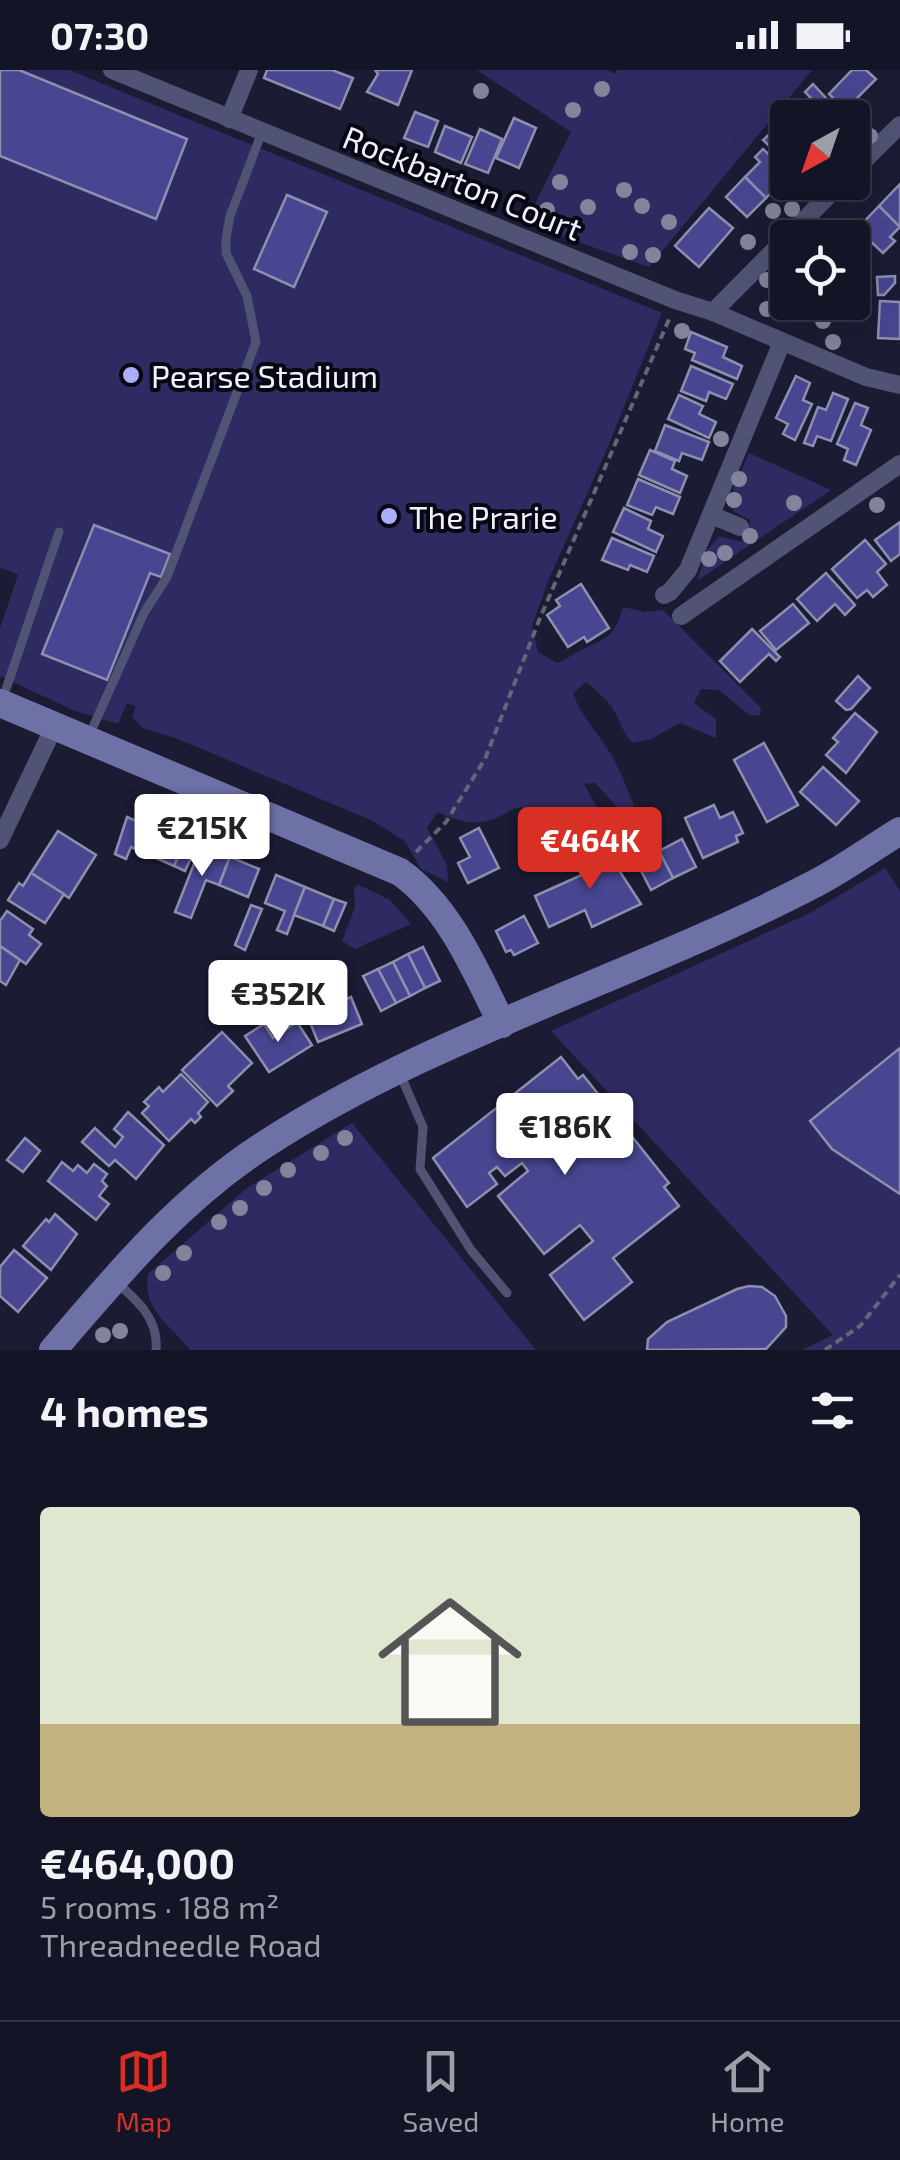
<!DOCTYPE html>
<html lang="en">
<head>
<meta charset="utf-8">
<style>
	body { margin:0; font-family:"Exo 2",sans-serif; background:#1d1d2f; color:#f1f3f6; height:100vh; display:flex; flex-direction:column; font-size:38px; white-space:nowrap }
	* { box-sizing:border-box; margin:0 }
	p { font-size:32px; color:#9d9ea7 }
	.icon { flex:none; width:55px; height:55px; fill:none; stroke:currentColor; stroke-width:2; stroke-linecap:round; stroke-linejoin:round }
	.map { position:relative; height:1280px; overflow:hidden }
	.details { display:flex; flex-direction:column; background:#141427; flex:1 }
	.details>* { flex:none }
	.needle { width:65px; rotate:220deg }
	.fabs { position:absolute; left:770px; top:30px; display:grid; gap:20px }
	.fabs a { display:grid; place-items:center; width:100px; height:100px; border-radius:10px; background:#141427; box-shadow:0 10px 40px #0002,0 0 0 2px #334; font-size:50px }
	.price { position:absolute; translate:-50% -85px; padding:0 22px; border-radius:10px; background:#fff; color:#222; font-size:32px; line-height:65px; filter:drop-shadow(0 2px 5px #0008) }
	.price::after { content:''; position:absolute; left:50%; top:60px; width:30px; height:22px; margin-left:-15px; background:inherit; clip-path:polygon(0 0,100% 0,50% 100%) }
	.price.selected { background:#d93025; color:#fff }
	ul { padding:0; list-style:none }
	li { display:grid; align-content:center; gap:20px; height:530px; padding:0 40px }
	li span { display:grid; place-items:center; height:310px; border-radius:10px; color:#555 }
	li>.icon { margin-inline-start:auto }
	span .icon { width:180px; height:180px; fill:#fffc; stroke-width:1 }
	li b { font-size:42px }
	h2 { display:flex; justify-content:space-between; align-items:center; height:120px; padding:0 40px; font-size:42px }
	.status { display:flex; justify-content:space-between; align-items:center; height:70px; padding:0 50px; background:#141427; direction:ltr }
	.status svg { height:28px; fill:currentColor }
	.dock { display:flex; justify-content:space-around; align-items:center; height:140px; border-top:2px solid #334; background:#141427; font-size:28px; color:#9d9ea7 }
	.dock a { display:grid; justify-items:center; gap:5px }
	.dock .selected { color:#d93025 }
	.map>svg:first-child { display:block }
	.green { fill:#2d2b61 }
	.building { fill:#484690; stroke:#8c8fae; stroke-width:2.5 }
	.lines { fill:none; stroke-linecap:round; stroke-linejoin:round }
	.path { stroke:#64657a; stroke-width:4; stroke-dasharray:8 5; stroke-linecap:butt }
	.lane { stroke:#515374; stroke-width:9 }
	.street { stroke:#515374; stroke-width:18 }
	.secondary { stroke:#6e71a6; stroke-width:28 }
	.tree { fill:#82849b }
	.poi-dot { fill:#abaffb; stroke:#070712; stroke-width:4 }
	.labels { text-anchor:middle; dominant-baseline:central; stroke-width:8; stroke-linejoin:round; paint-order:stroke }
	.street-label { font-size:32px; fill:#eff1fe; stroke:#070712 }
	.poi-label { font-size:32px; fill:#eff1fe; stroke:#070712; text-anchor:start }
</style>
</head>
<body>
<div class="status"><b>07:30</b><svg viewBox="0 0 49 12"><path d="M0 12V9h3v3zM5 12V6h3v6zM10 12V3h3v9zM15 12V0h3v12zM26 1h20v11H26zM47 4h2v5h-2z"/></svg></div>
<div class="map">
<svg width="900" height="1280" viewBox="0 0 900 1280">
	<rect width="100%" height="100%" fill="#1b1b34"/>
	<!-- green -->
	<g class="green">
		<path d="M0,0H69L662,243L607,379L549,509L532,556L538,582L557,593C566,590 571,585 579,581C606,568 614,569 623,537L645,542L663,540L761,638L760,645H749L719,620L701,619L694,633L716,649V668L680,653L651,669L633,673C623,663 622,656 616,644C609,631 597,621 586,612L573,623C581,647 599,664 612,686C624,707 632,732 641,754L636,762L628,749L595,713L584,714L611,763L605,772L575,760L565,768L569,782L568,795L554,801C527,788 536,776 536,752L522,737C511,739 508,742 500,746C478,758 457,751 438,742L427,757L447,796L448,812L421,799L405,771L371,750L178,669L143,658L132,647L136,636L127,633L118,654L75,641L0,606V558L18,505L0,497Z"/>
		<polygon points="477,0 608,0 614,4 617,0 812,0 649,197 525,153 571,62"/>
		<polygon points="749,383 831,420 697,511 707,480 719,466 741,472 751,450 734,442 729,429"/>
		<polygon points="885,798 900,821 900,1280 802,1280 833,1265 551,961 810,843"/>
		<polygon points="357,814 390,830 411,854 355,879 342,871 355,837 354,819"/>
		<path d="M352,1053L536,1280H190C169,1253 142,1240 148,1204L247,1118Z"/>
	</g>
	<!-- building -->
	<g class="building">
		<polygon points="0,0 19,0 187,69 156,149 0,86"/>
		<polygon points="267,0 332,0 353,8 340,39 264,8"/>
		<polygon points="375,0 412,0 398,35 367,22 378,4"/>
		<polygon points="852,0 866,0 876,9 856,29 860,34 850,45 829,24"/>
		<polygon points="813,14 837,40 829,47 805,22"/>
		<polygon points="415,42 438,51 428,77 404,68"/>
		<polygon points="514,48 536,58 519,98 496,88"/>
		<polygon points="445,56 472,67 461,93 435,82"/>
		<polygon points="480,59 502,69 488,103 465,94"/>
		<polygon points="773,61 782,70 788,65 788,94 763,70"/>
		<polygon points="763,79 788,102 788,112 782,119 778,115 766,128 745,107 760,92 755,87"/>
		<polygon points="745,107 766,128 747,147 726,127"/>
		<polygon points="900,114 900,157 879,136"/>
		<polygon points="287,125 327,142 294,217 254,199"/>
		<polygon points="879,136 900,157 890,167 895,171 883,183 857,159"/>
		<polygon points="709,138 733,158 699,197 675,176"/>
		<polygon points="895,206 895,213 884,225 878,225 877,207"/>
		<polygon points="880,231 900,232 900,269 878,268"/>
		<polygon points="691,262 727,277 723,287 742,296 737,309 692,290 695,283 685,279"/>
		<polygon points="691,296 733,314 726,329 709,322 706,331 681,321"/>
		<polygon points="796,306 810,313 803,330 812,334 795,370 783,364 788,354 776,348"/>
		<polygon points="833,323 848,329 831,371 817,366 813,376 804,373 818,337 826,340"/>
		<polygon points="679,325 703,336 699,344 716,352 709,368 668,349"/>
		<polygon points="855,333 868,338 861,355 871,360 856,395 844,390 848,379 837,374"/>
		<polygon points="665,355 709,372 702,390 682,383 679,391 655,381"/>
		<polygon points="650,380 675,391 672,399 687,406 680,423 639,405"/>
		<polygon points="638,409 680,427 673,444 656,437 652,445 627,435"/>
		<polygon points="624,438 651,451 648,459 663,466 656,482 613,462"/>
		<polygon points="900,452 900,484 891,491 875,470"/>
		<polygon points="94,455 170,484 161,507 150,503 107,610 42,584"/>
		<polygon points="612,468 654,486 647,502 630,495 628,500 602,490"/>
		<polygon points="865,470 886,494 877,502 887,515 873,527 867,520 857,528 832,499"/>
		<polygon points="826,503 855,535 845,545 835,534 817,551 797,529"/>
		<polygon points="581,514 609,558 587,572 584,567 568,577 547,545 560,536 556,530"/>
		<polygon points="793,534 809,553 776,580 760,561"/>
		<polygon points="752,559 780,587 776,591 769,584 740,612 720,591"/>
		<polygon points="858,606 870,618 851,639 846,640 836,631"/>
		<polygon points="855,643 877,662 846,703 826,685 838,672 833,668"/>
		<polygon points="764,673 798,735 767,752 734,690"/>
		<polygon points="823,697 859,731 836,755 800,722"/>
		<polygon points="714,735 720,748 733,742 743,763 736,766 738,772 703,788 685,748"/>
		<polygon points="127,747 155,759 145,783 131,777 126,789 115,784"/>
		<polygon points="479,758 499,798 468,813 458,793 470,787 460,768"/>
		<polygon points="155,759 185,772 174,796 145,783"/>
		<polygon points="58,761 96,785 69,828 31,803"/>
		<polygon points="682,769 696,797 673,808 659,781"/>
		<polygon points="185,772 196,777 185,801 174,796"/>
		<polygon points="601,774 611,796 615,794 641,834 592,857 585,840 549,857 535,826 586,803 578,785"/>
		<polygon points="201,776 230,787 219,815 206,810 191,848 175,842"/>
		<polygon points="659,781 673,808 651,820 637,793"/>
		<polygon points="230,787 259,799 248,827 219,815"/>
		<polygon points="31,803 64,824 45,853 8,830 19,813 23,816"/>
		<polygon points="276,805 305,817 287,864 277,860 285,841 265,833"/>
		<polygon points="305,817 334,829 323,856 294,845"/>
		<polygon points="334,829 346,833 334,861 323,856"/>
		<polygon points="251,835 262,839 245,880 235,875"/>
		<polygon points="7,841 33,859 29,865 41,874 26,894 0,876 0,851"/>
		<polygon points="524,846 538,873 514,885 511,880 506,882 496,861"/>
		<polygon points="0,876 20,890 6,915 0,911"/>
		<polygon points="423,877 440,911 425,918 408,884"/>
		<polygon points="408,884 425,918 410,926 393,892"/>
		<polygon points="393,892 410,926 396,933 378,899"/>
		<polygon points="378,899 396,933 381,941 363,906"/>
		<polygon points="351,927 362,954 318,972 307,945"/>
		<polygon points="297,952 312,975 269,1002 245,966 264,954 273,968"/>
		<polygon points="222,962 252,993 228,1016 233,1021 217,1036 182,1000"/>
		<polygon points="900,978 900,1124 832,1079 810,1051"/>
		<polygon points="561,987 578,1009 583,1005 669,1113 664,1117 679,1136 613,1188 632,1212 584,1250 550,1205 593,1171 580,1155 544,1184 498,1126 528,1101 522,1093 505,1106 497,1097 489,1103 497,1114 467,1137 433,1088"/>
		<polygon points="181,1004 208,1032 198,1043 201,1047 195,1053 191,1049 169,1071 142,1043 149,1036 144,1032 159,1017 163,1022"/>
		<polygon points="128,1042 164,1075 136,1109 115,1090 109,1096 82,1072 95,1058 115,1077 123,1067 114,1059"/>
		<polygon points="25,1068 40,1081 23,1102 7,1090"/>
		<polygon points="62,1092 73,1101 78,1095 87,1103 94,1094 107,1104 102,1111 107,1116 99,1126 109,1134 96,1150 48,1111"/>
		<polygon points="55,1144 77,1164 51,1200 23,1176 46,1149 49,1152"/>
		<polygon points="14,1180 47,1208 18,1242 0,1226 0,1197"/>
		<polygon points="749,1216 762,1217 775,1226 786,1246 786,1257 766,1279 647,1280 648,1269 667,1252 737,1219"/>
	</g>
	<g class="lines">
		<!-- path -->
		<g class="path">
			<polyline points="416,782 446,752 485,689 540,548 670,247"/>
			<polyline points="825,1280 860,1256 900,1205"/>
		</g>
		<!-- lane -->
		<g class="lane">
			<polyline points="2,631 59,462"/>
			<polyline points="89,666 144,543 167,507 256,272 247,226 226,183 226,169 230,146 262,62"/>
			<polyline points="400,1004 423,1057 420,1099 471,1180 507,1223"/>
			<path d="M115,1211C137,1230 159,1249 156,1280"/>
		</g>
		<!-- street -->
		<g class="street">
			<polyline points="112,0 675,230 713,242 866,307 900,315"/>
			<polyline points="229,49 249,0"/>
			<polyline points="852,102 900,55"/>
			<polyline points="713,242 842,112"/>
			<polyline points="711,445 740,457"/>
			<polyline points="664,525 670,522 688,500 782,272"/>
			<polyline points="681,546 900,394"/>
			<polyline points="0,770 55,655"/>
		</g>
		<!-- secondary -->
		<g class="secondary">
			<path d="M0,633L400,802C450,838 475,900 502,954"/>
			<path d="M53,1280C117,1205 180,1129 264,1075C435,964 636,907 816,813C845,798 872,778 900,761"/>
		</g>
	</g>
	<!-- trees -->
	<g class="tree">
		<circle cx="602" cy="19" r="8"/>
		<circle cx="481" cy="21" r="8"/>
		<circle cx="573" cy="40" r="8"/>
		<circle cx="870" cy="66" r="8"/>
		<circle cx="560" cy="112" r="8"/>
		<circle cx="624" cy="120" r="8"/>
		<circle cx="642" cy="136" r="8"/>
		<circle cx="588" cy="137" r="8"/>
		<circle cx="792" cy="139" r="8"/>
		<circle cx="547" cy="140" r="8"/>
		<circle cx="773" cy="141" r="8"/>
		<circle cx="669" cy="152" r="8"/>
		<circle cx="748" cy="172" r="8"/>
		<circle cx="630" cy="182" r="8"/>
		<circle cx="653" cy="185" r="8"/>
		<circle cx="767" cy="210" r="8"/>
		<circle cx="767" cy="239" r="8"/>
		<circle cx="843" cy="243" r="8"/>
		<circle cx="823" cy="251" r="8"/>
		<circle cx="682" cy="261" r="8"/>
		<circle cx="833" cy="272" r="8"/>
		<circle cx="721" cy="369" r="8"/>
		<circle cx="739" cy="409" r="8"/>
		<circle cx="734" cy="430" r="8"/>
		<circle cx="794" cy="433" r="8"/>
		<circle cx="877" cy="435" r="8"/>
		<circle cx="750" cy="466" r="8"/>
		<circle cx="725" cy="483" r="8"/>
		<circle cx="709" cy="489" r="8"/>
		<circle cx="345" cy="1068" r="8"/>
		<circle cx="321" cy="1083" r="8"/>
		<circle cx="288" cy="1100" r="8"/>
		<circle cx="264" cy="1118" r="8"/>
		<circle cx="240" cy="1138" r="8"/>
		<circle cx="219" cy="1152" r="8"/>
		<circle cx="184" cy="1183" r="8"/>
		<circle cx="163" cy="1203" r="8"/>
		<circle cx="120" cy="1261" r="8"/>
		<circle cx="103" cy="1265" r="8"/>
	</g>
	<!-- markers -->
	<g class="poi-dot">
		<circle cx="131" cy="305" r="10"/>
		<circle cx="389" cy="446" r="10"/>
	</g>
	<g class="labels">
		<!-- street labels -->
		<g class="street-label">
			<text transform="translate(463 112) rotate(22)">Rockbarton Court</text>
		</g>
		<!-- poi labels -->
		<g class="poi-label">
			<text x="151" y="305">Pearse Stadium</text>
			<text x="409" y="446">The Prarie</text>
		</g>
	</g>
</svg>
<div class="fabs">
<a><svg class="needle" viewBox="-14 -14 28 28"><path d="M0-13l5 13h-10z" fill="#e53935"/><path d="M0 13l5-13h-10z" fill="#9d9ea7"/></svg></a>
<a><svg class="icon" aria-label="locate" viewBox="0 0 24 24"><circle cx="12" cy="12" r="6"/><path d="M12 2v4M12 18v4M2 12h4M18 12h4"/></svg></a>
</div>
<b class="price" style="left:202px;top:809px">€215K</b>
<b class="price selected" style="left:590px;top:822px">€464K</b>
<b class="price" style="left:278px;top:975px">€352K</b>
<b class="price" style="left:565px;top:1108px">€186K</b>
</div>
<section class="details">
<h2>4 homes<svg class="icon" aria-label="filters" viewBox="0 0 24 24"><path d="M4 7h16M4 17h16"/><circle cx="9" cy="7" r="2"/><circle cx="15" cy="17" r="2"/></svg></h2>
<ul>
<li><span style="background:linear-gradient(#dfe7d0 70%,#c2b280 0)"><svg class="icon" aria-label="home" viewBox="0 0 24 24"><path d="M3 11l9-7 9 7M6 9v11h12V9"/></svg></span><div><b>€464,000</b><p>5 rooms · 188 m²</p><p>Threadneedle Road</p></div></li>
</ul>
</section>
<nav class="dock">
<a class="selected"><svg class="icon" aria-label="map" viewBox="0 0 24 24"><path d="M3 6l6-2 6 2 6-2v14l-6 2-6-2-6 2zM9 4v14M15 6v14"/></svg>Map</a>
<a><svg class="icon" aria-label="saved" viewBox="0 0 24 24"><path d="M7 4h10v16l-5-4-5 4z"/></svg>Saved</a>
<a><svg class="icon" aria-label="home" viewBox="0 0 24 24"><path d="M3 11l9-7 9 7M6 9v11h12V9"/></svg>Home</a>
</nav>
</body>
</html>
